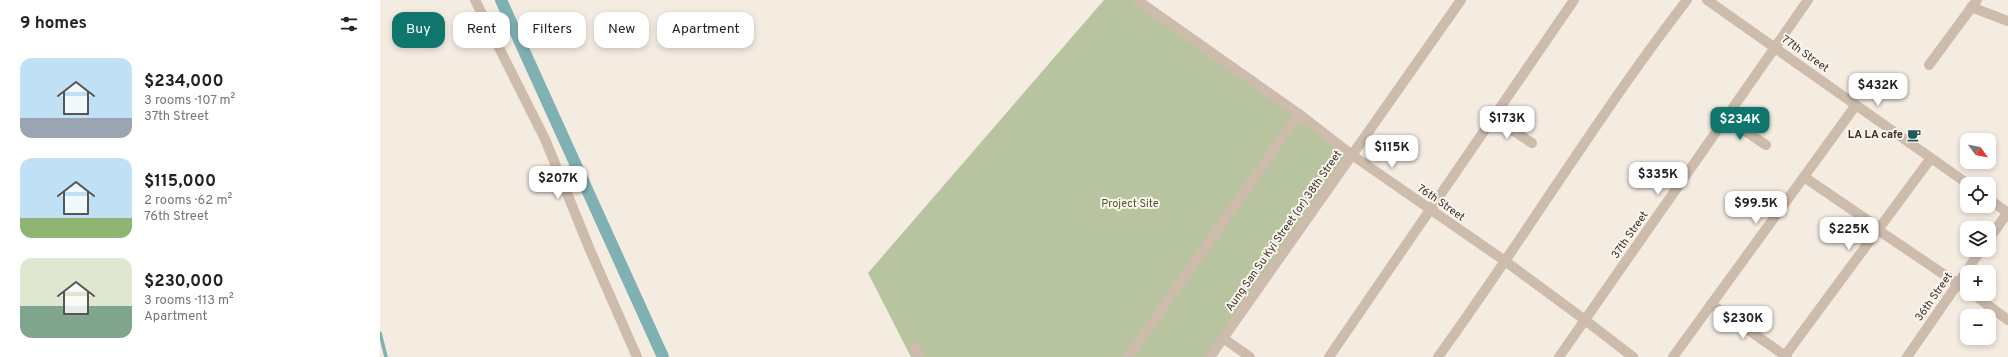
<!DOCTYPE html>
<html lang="en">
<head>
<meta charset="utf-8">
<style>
	body { margin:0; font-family:Overpass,sans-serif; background:#f6f6f6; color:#222; height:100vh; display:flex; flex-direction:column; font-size:15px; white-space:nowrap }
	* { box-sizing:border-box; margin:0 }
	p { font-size:13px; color:#767676 }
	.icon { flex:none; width:22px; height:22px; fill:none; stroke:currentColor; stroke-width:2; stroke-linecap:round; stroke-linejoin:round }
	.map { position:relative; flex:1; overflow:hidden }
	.details { display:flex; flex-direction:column; background:#fff; width:380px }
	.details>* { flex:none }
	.guide { position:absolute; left:12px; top:12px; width:380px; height:36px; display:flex; gap:8px }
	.needle { width:26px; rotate:122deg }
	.tools { position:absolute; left:1580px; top:133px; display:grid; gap:8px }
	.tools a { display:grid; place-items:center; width:36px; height:36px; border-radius:8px; background:#fff; box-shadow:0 2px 6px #0003; font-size:20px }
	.price { position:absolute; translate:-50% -34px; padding:0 9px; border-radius:8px; background:#fff; color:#222; font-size:13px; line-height:26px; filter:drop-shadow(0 1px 2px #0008) }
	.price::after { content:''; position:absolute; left:50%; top:24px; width:12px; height:9px; margin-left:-6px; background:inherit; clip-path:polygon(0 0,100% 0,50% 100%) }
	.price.on { background:#0f766e; color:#fff }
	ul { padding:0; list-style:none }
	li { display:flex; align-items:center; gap:12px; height:100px; padding:0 20px }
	li span { display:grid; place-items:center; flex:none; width:112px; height:80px; border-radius:12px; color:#555 }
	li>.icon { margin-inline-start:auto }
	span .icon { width:48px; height:48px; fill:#fffc; stroke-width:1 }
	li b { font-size:17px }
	h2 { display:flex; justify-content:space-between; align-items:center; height:48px; padding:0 20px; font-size:17px }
	.tag { padding:0 14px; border-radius:12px; background:#fff; box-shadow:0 2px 6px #0003; font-size:14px; line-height:36px }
	.tag.on { background:#0f766e; color:#fff }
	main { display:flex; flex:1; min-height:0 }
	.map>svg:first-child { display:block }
	.green { fill:#b8c4a0 }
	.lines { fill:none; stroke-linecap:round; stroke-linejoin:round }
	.stream { stroke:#7fb0b2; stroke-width:3.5 }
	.canal { stroke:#7fb0b2; stroke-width:12 }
	.minor { stroke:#cdbbac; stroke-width:10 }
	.labels { text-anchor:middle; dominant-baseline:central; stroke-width:4; stroke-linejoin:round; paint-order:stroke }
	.street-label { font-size:11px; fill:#3b302b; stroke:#fbf5ee }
	.poi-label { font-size:11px; font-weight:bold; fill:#3b302b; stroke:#fbf5ee; text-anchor:end }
	.park-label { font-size:11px; fill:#4a5a2e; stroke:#fbf5ee }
</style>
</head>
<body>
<main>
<section class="details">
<h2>9 homes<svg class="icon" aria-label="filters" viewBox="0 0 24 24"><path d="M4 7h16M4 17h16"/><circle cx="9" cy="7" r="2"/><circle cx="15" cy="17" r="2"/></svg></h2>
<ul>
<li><span style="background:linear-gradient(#bfe0f5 75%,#9aa5b1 0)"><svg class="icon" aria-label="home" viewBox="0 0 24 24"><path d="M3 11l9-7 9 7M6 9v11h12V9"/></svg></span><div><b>$234,000</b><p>3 rooms · 107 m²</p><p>37th Street</p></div></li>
<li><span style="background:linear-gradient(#bfe0f5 75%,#8fb573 0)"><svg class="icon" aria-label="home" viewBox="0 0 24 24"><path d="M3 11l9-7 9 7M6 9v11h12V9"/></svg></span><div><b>$115,000</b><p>2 rooms · 62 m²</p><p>76th Street</p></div></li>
<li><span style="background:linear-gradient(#dfe7d0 60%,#7fa58c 0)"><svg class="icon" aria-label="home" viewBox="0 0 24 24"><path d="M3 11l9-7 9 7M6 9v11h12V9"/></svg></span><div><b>$230,000</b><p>3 rooms · 113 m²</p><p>Apartment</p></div></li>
</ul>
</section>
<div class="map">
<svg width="1628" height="357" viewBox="0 0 1628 357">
	<rect width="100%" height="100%" fill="#f4ebe1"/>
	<!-- green -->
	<polygon class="green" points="724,0 758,0 972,155 829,357 531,357 488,273"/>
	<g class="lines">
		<!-- stream -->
		<polyline class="stream" points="0,333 6,357"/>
		<!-- canal -->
		<polyline class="canal" points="121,0 283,357"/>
		<!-- minor -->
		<g class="minor">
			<polyline points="95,0 165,139 210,250 257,357"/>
			<polyline points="757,0 919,114 972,155 1125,261 1205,320 1253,357"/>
			<polyline points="1327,0 1588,184"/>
			<polyline points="1591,7 1628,21"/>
			<polyline points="1549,65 1597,0"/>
			<polyline points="1114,118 1152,143"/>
			<polyline points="1346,118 1386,145"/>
			<polyline points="1424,177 1499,228"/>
			<polyline points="1609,199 1628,213"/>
			<polyline points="1498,230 1587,290"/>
			<polyline points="1609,239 1628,212"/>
			<polyline points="1593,294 1628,320"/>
			<polyline points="1331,304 1407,357"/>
			<polyline points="843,338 870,357"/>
			<polyline points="535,347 539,357"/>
			<polyline points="748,357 919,114"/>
			<polyline points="830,357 1081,0"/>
			<polyline points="949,357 1194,0"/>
			<path d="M1058,357C1143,240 1218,115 1307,0"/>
			<polyline points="1179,357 1428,0"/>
			<polyline points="1293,357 1476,105"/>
			<polyline points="1404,357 1551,158"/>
			<polyline points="1527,357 1601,250"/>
		</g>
	</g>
	<!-- icons -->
	<defs>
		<g id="cafe-bare" transform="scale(1.08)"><path d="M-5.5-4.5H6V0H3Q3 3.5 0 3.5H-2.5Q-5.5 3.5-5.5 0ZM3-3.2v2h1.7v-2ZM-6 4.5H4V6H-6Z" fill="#1f5a5e" stroke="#fbf5ee" stroke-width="2.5" paint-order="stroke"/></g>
	</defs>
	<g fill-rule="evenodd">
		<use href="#cafe-bare" x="1534" y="135"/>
	</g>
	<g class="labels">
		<!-- street labels -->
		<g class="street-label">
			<text transform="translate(1425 54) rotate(35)">77th Street</text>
			<text transform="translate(1061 203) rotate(35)">76th Street</text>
			<text transform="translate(904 231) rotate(-55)">Aung San Su Kyi Street (or) 38th Street</text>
			<text transform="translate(1250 235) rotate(-55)">37th Street</text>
			<text transform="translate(1554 297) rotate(-55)">36th Street</text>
		</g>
		<!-- poi labels -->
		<g class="poi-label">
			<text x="1523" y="135">LA LA cafe</text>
		</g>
		<!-- park labels -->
		<g class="park-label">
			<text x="750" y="204">Project Site</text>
		</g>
	</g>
</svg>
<div class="tools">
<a><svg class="needle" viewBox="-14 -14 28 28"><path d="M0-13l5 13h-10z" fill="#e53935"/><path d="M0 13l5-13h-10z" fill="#767676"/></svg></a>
<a><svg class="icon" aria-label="locate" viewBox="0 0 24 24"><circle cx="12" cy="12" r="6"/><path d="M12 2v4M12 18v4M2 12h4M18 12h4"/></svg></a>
<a><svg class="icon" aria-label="layers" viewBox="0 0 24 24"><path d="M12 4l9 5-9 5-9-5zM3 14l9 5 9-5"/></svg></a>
<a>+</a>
<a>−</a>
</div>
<b class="price" style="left:1498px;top:107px">$432K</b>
<b class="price" style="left:1127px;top:140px">$173K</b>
<b class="price on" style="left:1360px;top:141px">$234K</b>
<b class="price" style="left:1012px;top:169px">$115K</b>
<b class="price" style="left:1278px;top:196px">$335K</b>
<b class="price" style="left:178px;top:200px">$207K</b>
<b class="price" style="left:1376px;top:225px">$99.5K</b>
<b class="price" style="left:1469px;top:251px">$225K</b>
<b class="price" style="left:1363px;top:340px">$230K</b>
<div class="guide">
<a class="tag on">Buy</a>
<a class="tag">Rent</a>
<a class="tag">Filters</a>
<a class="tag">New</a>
<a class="tag">Apartment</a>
</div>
</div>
</main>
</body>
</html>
